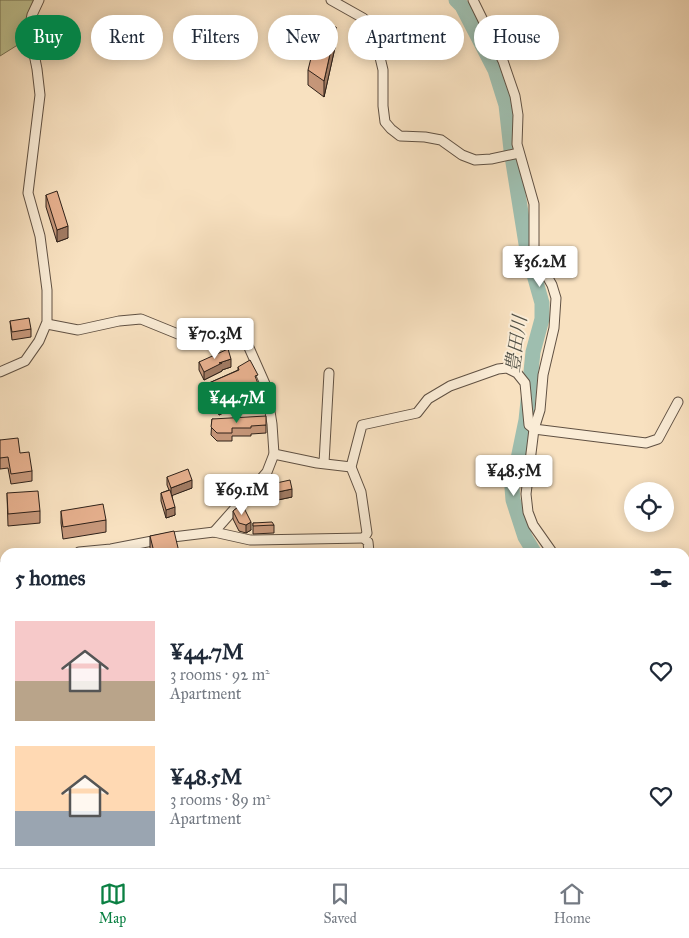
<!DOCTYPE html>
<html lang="en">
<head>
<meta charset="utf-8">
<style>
	body { margin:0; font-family:"IM FELL Great Primer","Noto Serif JP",serif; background:#f6f6f7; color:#1f2937; height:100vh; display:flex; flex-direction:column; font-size:19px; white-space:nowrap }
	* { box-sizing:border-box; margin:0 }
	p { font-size:16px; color:#747a83 }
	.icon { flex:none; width:28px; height:28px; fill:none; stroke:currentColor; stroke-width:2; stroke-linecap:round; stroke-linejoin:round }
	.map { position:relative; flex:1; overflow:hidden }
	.drawer { position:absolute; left:0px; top:548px; width:690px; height:321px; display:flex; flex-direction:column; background:#fff; border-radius:15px 15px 0 0; box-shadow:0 2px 12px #0003 }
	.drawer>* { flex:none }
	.hud { position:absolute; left:15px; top:15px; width:660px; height:45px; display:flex; gap:10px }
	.fabs { position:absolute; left:624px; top:482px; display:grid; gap:10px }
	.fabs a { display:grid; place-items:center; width:50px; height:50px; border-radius:50%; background:#fff; box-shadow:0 2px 12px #0003; font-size:25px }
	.price { position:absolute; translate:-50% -42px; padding:0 11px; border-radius:5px; background:#fff; color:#222; font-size:16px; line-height:32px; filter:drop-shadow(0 1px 2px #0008) }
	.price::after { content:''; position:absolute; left:50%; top:30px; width:15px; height:11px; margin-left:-8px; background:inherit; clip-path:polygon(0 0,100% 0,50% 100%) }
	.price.active { background:#0b8043; color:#fff }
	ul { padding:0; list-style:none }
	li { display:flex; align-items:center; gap:15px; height:125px; padding:0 15px }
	li span { display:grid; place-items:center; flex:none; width:140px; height:100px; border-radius:0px; color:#555 }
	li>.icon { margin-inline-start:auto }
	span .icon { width:60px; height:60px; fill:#fffc; stroke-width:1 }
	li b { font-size:21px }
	h2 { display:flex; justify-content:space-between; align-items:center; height:60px; padding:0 15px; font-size:21px }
	.tag { padding:0 18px; border-radius:22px; background:#fff; box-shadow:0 2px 12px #0003; font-size:18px; line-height:45px }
	.tag.active { background:#0b8043; color:#fff }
	.dock { display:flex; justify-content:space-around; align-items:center; height:70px; border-top:1px solid #e0e1e3; background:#fff; font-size:14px; color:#747a83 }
	.dock a { display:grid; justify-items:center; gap:2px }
	.dock .active { color:#0b8043 }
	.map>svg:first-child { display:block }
	.green { fill:#bfc291; stroke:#767255 }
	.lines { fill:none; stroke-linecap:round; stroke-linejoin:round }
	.stream { stroke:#717f73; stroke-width:2.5 }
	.river { stroke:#9ebeaf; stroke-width:15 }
	.minor-casing { stroke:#605143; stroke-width:11 }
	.minor { stroke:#faecd6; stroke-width:9 }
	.wall { fill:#c6977a; stroke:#2e2119 }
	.shaded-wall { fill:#a17b63; stroke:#2e2119 }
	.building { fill:#e6b08e; stroke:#2e2119 }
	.labels { text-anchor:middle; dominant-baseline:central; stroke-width:4; stroke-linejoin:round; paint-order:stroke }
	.water-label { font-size:19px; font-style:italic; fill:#505046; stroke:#faecd6 }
</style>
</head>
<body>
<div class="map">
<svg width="689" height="868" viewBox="0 0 689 868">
	<rect width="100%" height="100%" fill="#f8e1c0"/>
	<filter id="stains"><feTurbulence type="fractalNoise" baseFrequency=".004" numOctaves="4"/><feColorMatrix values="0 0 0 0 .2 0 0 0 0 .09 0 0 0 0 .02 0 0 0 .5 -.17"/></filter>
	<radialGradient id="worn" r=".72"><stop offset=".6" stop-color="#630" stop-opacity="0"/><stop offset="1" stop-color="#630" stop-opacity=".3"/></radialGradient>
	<!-- green -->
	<g class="green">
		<polygon points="0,0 39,0 32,36 0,56"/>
		<polygon points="688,626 689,626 689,786 685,764 685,643"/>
	</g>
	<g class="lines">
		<!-- stream -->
		<polyline class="stream" points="541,864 541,868"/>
		<!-- river -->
		<polyline class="river" points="456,0 462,6 495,70 506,105 511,150 527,250 542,303 542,319 533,352 526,420 512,488 513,500 525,537 534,552"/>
		<!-- minor casing -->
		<g class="minor-casing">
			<g id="minor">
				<polyline points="331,0 363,18 373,28 383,70 383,106 385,122 391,129 400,136 425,137 441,140 462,155 475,160 491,159 519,153"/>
				<polyline points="473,0 503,61 515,96 518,115 517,144 534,204 534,250 539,262 552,285 556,298 554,328 543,375 540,410 534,429 526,494 528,512 533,525 552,552"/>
				<polyline points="47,324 78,330 119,321 141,319 200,343 214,342 243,334 266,386 272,424 274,454 267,472 214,532"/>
				<polyline points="0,372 25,361 39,341 47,322 47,290 40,236 28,193 40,95 37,69 29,29 32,15 39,0"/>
				<polyline points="274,454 317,463 351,467"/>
				<polyline points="324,463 329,373"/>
				<polyline points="79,552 111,549 173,537 214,532 250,540 364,538"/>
				<polyline points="369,552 368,542 364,538 367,533 361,492 351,467 362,425 417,413 428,399 450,386 498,369 507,368 517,373 525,383 529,425 534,429 646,443 658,439 678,402"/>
				<polyline points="0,568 5,564"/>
				<polyline points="439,868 440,864"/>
				<polyline points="558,868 558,864"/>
			</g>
		</g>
		<!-- minor -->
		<use href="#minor" class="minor"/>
	</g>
	<!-- wall -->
	<g class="wall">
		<polygon points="336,43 324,97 308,85 308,70"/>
		<polygon points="46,195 68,238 57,242 46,207"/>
		<polygon points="10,321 31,329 31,337 12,340"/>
		<polygon points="199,362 231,367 222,370 222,371 204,380 199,370"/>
		<polygon points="238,367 258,383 262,403 242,412 239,405 219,415 209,392 209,383 238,370"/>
		<polygon points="212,419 266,425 266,433 251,434 251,436 232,436 232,441 217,441 211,435"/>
		<polygon points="0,440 20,453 32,471 32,481 11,484 8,468 0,469"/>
		<polygon points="167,477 192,488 172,495 175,515 166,518 161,501 161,493 169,490 167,485"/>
		<polygon points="272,484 292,497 273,501 272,492"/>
		<polygon points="7,493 40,511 40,523 8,526"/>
		<polygon points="242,504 251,530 246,533 239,531 233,519 233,511"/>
		<polygon points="61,511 106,520 106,532 63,539 61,523"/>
		<polygon points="253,523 274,525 274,533 253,534"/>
		<polygon points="150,536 179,552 151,552 150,548"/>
	</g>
	<!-- shaded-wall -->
	<g class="shaded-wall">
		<polygon points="336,27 336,43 324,97 324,81"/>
		<polygon points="68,226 68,238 57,242 57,230"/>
		<polygon points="231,359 231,367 222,370 222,371 204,380 204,372 219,363"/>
		<polygon points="262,394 262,403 242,412 242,402"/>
		<polygon points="239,396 239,405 219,415 219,405"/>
		<polygon points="192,480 192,488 171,496 171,488"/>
		<polygon points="292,489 292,497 273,501 273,493"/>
		<polygon points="175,507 175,515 166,518 166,510"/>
		<polygon points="251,522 251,530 246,533 246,525"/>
	</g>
	<!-- building -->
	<g class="building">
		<polygon points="320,22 336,27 324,81 308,70"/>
		<polygon points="57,191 68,226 57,230 46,195"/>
		<polygon points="29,318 31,329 12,332 10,321"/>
		<polygon points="228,349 231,359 219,363 222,363 204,372 199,362"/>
		<polygon points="250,360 258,375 255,376 262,394 242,402 239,396 219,405 209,383 239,370 238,367"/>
		<polygon points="266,416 266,425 251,426 251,428 232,428 232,433 217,433 211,427 212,419"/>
		<polygon points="18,438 20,453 29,452 32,471 11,474 8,457 0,458 0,440"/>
		<polygon points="188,469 192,480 171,488 167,477"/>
		<polygon points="290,480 292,489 273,493 272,484"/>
		<polygon points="170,490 175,507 166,510 161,493"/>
		<polygon points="38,491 40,511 8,514 7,493"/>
		<polygon points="103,504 106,520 63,527 61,511"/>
		<polygon points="242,504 251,522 246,525 239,523 233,511"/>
		<polygon points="272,522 274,525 253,526 253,523"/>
		<polygon points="174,531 179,552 154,552 150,536"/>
	</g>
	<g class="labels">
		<!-- water labels -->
		<g class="water-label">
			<text transform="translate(516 344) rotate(-82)">豊田川</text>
		</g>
	</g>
	<rect width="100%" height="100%" filter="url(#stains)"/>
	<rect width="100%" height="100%" fill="url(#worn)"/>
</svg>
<div class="fabs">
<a><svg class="icon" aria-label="locate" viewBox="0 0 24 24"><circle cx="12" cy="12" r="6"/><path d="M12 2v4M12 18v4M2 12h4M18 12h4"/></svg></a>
</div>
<b class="price" style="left:540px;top:288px">¥36.2M</b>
<b class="price" style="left:215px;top:360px">¥70.3M</b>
<b class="price active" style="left:237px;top:424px">¥44.7M</b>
<b class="price" style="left:514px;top:497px">¥48.5M</b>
<b class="price" style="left:242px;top:516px">¥69.1M</b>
<div class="hud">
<a class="tag active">Buy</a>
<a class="tag">Rent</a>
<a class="tag">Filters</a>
<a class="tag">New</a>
<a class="tag">Apartment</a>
<a class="tag">House</a>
</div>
<section class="drawer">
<h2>5 homes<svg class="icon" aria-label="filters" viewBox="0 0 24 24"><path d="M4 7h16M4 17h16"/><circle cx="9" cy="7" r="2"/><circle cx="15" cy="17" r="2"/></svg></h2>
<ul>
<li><span style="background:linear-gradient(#f6c9c9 60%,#b9a48a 0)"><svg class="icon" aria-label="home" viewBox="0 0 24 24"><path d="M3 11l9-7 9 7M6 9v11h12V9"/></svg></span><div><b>¥44.7M</b><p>3 rooms · 92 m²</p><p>Apartment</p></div><svg class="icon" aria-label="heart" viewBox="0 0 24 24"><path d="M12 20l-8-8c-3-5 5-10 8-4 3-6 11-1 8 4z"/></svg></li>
<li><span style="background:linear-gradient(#ffd9b3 65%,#9aa5b1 0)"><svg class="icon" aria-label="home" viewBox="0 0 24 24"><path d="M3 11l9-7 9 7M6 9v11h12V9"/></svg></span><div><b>¥48.5M</b><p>3 rooms · 89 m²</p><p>Apartment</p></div><svg class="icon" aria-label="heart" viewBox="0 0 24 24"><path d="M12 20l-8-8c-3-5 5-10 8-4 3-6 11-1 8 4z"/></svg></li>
</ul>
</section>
</div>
<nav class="dock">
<a class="active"><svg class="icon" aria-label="map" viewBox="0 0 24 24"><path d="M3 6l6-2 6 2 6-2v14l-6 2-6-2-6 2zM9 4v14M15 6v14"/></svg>Map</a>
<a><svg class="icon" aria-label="saved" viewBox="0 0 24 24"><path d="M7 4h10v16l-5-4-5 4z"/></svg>Saved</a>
<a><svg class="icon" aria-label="home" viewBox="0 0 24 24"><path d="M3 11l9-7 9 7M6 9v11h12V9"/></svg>Home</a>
</nav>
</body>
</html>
